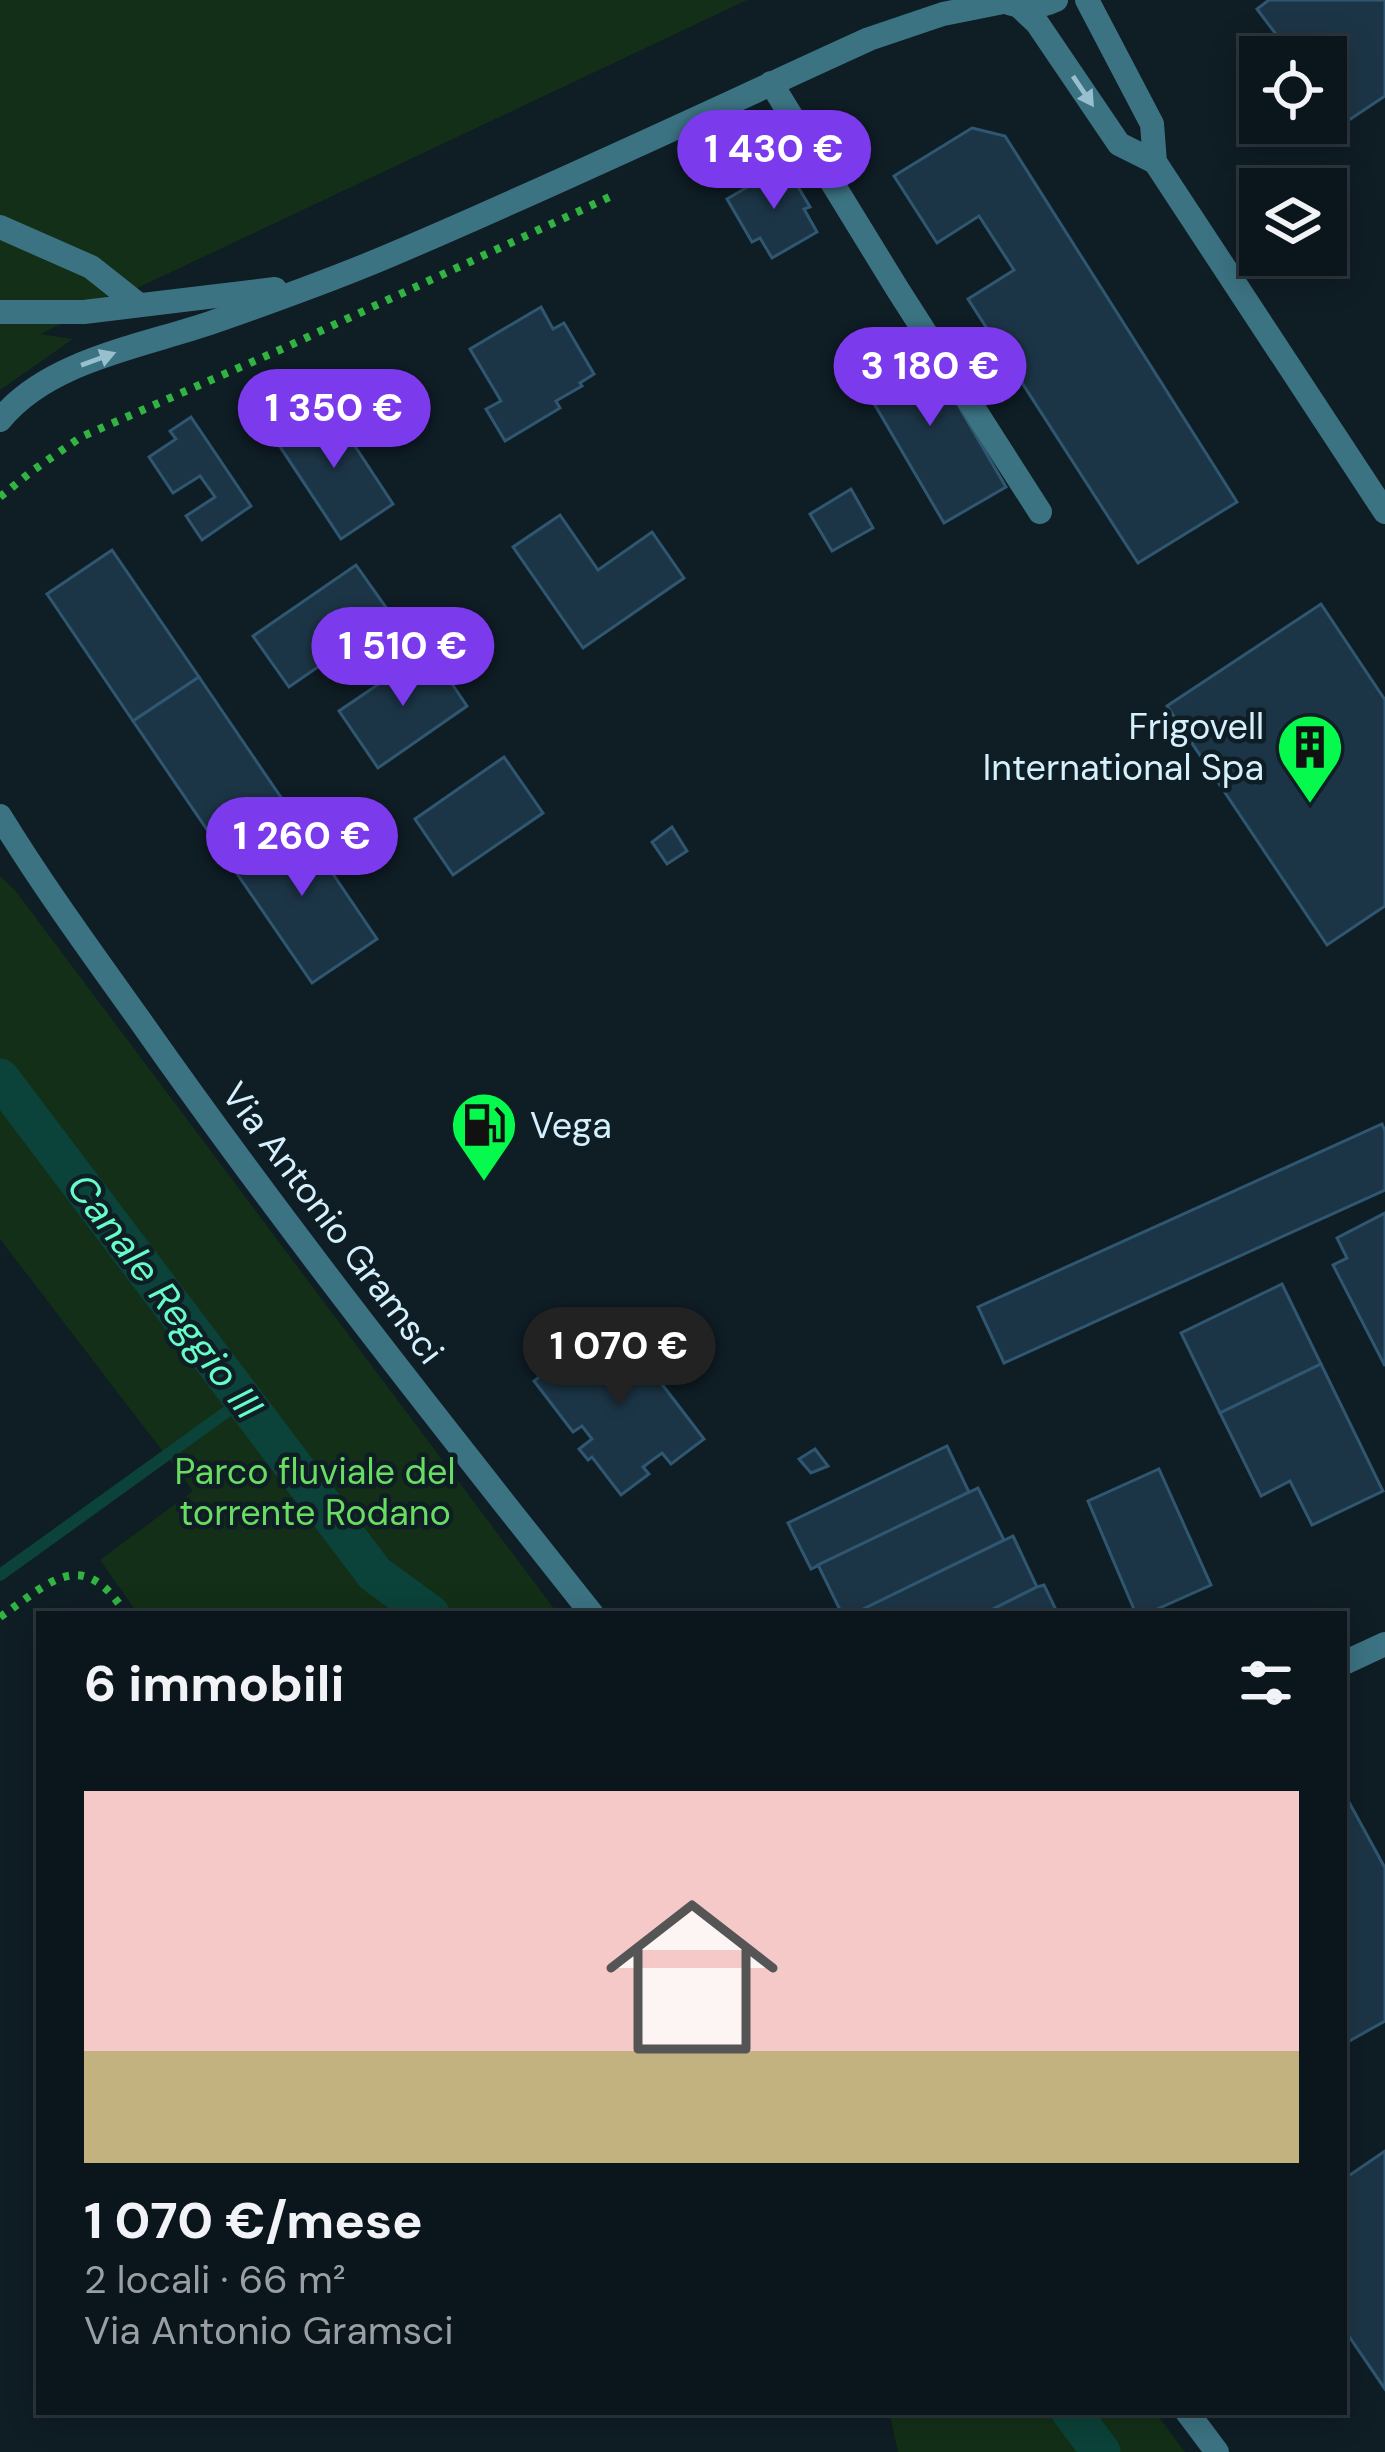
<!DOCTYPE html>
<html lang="it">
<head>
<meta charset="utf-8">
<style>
	body { margin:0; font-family:"DM Sans",sans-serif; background:#141f25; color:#f1f3f6; height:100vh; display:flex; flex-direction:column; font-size:45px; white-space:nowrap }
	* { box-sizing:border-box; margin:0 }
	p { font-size:39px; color:#9a9fa3 }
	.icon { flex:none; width:66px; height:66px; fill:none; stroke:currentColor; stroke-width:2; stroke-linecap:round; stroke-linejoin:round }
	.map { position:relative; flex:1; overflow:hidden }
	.drawer { position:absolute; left:36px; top:1611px; width:1311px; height:804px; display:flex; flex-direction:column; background:#0b161c; border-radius:0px; box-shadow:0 6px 30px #0003,0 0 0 3px #2b353b }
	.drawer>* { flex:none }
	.tools { position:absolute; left:1239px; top:36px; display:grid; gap:24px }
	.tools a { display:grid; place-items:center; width:108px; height:108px; border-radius:0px; background:#0b161c; box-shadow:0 6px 30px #0003,0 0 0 3px #2b353b; font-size:60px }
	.price { position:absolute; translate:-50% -102px; padding:0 27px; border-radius:42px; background:#7c3aed; color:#fff; font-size:39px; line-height:78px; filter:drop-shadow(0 3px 6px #0008) }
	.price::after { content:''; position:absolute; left:50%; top:72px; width:36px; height:27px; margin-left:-18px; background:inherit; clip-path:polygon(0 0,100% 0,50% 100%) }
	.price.on { background:#222; color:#fff }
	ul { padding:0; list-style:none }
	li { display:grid; align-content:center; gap:24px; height:636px; padding:0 48px }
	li+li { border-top:3px solid #2b353b }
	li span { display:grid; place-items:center; height:372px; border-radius:0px; color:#555 }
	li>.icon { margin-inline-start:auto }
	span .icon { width:216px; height:216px; fill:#fffc; stroke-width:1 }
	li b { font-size:51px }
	h2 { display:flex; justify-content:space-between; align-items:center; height:144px; padding:0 48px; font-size:51px }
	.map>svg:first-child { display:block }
	.green { fill:#132f17 }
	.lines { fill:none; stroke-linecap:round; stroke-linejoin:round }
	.stream { stroke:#0b4239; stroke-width:12 }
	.canal { stroke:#0b4239; stroke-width:39 }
	.building { fill:#1c3546; stroke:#2f5771; stroke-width:3 }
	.path { stroke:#32b443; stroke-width:8; stroke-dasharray:6 9; stroke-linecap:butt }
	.service { stroke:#3c7383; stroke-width:24 }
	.minor { stroke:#3c7383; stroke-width:24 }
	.tertiary { stroke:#3c7383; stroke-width:24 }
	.oneway { fill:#98bfcd }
	.labels { text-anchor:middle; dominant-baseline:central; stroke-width:9; stroke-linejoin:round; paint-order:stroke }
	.poi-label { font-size:36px; fill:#d5f1fe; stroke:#0f1d25; text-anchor:end }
	.street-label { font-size:36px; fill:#d5f1fe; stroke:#0f1d25 }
	.park-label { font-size:36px; fill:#69dd62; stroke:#0f1d25 }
	.water-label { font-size:39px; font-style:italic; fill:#66fbc7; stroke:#0f1d25 }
</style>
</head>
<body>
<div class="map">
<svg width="1385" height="2452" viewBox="0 0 1385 2452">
	<rect width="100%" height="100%" fill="#0f1d25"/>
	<!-- green -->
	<g class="green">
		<polygon points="0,0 747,0 40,334 73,339 0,390"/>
		<polygon points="0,876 15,890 558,1614 138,1614 100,1560 193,1491 0,1239"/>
		<polygon points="889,2412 1155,2412 1185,2452 898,2452"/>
	</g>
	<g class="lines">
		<!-- stream -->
		<polyline class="stream" points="0,1575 243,1400"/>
		<!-- canal -->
		<g class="canal">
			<polyline points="0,1078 375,1574 430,1614"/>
			<polyline points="1071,2412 1101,2452"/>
		</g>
	</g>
	<!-- building -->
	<g class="building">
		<polygon points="1269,0 1385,0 1385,96 1343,124 1326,101 1326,57 1293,57 1257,9"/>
		<polygon points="972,128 1005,136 1237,502 1138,563 968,299 1014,270 979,216 937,243 894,176"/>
		<polygon points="785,165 810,207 804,209 817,232 772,258 760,238 752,242 727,199"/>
		<polygon points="541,307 553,329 564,323 594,374 580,383 582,386 556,401 560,408 505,441 486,409 501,401 470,349"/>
		<polygon points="917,335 1006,487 944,523 855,371"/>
		<polygon points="326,402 393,504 341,539 275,439"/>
		<polygon points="191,417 251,506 202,540 186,516 215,497 200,476 173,493 149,457 176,439 170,431"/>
		<polygon points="851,489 873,528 832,551 810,514"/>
		<polygon points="560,515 598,570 652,532 684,578 583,648 513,547"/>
		<polygon points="112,550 199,677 133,721 47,594"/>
		<polygon points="356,565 392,616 289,687 253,636"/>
		<polygon points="1321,604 1385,700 1385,906 1327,945 1167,706"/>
		<polygon points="429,650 467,706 378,768 339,711"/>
		<polygon points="199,677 293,815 227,859 133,721"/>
		<polygon points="504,757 543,813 453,875 415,819"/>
		<polygon points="293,815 377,939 312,983 227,859"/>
		<polygon points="672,827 687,851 667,864 652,842"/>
		<polygon points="1382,1124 1385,1131 1385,1190 1004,1363 978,1307"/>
		<polygon points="1385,1213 1385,1366 1333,1265 1347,1258 1337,1238"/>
		<polygon points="1282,1284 1321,1364 1220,1413 1181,1333"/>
		<polygon points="619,1328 704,1439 671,1464 662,1453 643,1467 649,1474 621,1495 592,1457 588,1460 579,1449 592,1439 582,1426 573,1432 534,1381 582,1344 588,1351"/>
		<polygon points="1321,1364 1383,1491 1312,1525 1290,1481 1261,1496 1220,1413"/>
		<polygon points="947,1446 969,1492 811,1569 788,1523"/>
		<polygon points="815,1449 828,1466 811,1473 799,1459"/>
		<polygon points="1159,1469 1211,1585 1146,1614 1136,1614 1088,1501"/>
		<polygon points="978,1488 1004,1540 853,1614 842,1614 818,1565"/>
		<polygon points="1013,1536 1037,1587 983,1614 853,1614"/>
		<polygon points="1044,1585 1058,1614 983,1614 1037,1587"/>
		<polygon points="1344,1793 1385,1868 1385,2021 1344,2044"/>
		<polygon points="1385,2151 1385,2389 1344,2329 1344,2179"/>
	</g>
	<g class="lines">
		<!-- path -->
		<g class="path">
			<polyline points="0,497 32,471 81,437 284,348 616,194"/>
			<path d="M0,1617C51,1582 82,1545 126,1614"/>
		</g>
		<!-- service -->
		<g class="service">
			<polyline points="771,83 898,290 1040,512"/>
			<polyline points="0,227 91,267 139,305"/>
		</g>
		<!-- minor -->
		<g class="minor">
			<polyline points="1087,0 1152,124 1155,162 1385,512"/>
			<polyline points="1020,7 1037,23 1119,144 1155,162"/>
			<polyline points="1344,1663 1385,1644"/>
		</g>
		<!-- tertiary -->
		<g class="tertiary">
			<path d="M1001,0C1020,9 1037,9 1056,0"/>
			<polyline points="0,312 84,312 275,289"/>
			<path d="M0,420C48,360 144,346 213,322C273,301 335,279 393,254C553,186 711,111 869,39L943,14L1003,2"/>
			<path d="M0,816C43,886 91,952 139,1019C282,1223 437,1419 592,1614"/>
			<polyline points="1187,2412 1217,2452"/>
		</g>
	</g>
	<!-- one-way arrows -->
	<defs><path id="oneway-solid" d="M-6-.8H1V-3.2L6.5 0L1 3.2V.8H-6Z" transform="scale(3)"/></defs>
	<g class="oneway">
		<use href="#oneway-solid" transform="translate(1083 91) rotate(56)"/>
		<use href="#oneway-solid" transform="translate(98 359) rotate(-20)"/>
	</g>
	<!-- icons -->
	<defs>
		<g id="building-pin" transform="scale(3.45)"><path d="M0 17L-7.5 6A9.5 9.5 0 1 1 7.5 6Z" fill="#06f94d" stroke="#0f1d25"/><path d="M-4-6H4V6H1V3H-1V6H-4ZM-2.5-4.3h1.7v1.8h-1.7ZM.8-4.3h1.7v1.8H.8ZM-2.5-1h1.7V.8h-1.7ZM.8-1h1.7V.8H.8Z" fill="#111"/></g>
		<g id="fuel-pin" transform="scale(3.45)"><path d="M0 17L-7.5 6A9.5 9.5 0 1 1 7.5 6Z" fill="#06f94d" stroke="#0f1d25"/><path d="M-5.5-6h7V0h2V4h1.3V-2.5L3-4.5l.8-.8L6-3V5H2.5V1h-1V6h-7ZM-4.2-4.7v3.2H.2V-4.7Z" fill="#111"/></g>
	</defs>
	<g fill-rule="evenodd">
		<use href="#building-pin" x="1310" y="747"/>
		<use href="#fuel-pin" x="484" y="1125"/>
	</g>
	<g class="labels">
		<!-- poi labels -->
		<g class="poi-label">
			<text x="1264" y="726">Frigovell<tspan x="1264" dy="41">International Spa</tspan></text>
			<text x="530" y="1125" text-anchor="start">Vega</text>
		</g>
		<!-- street labels -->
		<g class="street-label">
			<text transform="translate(333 1223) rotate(53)">Via Antonio Gramsci</text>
		</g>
		<!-- park labels -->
		<g class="park-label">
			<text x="315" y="1471">Parco fluviale del<tspan x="315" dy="41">torrente Rodano</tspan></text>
		</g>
		<!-- water labels -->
		<g class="water-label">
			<text transform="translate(165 1296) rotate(53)">Canale Reggio III</text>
		</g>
	</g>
</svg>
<div class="tools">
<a><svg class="icon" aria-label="locate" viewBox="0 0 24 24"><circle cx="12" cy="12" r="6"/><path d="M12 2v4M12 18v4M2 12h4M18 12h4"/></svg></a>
<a><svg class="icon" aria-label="layers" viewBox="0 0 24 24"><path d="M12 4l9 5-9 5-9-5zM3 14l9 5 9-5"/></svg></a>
</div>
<b class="price" style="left:774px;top:212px">1 430 €</b>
<b class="price" style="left:930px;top:429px">3 180 €</b>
<b class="price" style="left:334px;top:471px">1 350 €</b>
<b class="price" style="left:403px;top:709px">1 510 €</b>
<b class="price" style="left:302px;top:899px">1 260 €</b>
<b class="price on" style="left:619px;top:1409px">1 070 €</b>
<section class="drawer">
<h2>6 immobili<svg class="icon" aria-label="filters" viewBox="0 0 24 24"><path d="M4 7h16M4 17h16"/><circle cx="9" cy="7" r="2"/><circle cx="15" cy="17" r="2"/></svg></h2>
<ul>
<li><span style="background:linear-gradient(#f6c9c9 70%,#c2b280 0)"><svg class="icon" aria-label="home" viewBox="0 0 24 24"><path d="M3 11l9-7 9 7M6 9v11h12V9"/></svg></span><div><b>1 070 €/mese</b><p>2 locali · 66 m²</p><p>Via Antonio Gramsci</p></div></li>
</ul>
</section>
</div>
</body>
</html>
